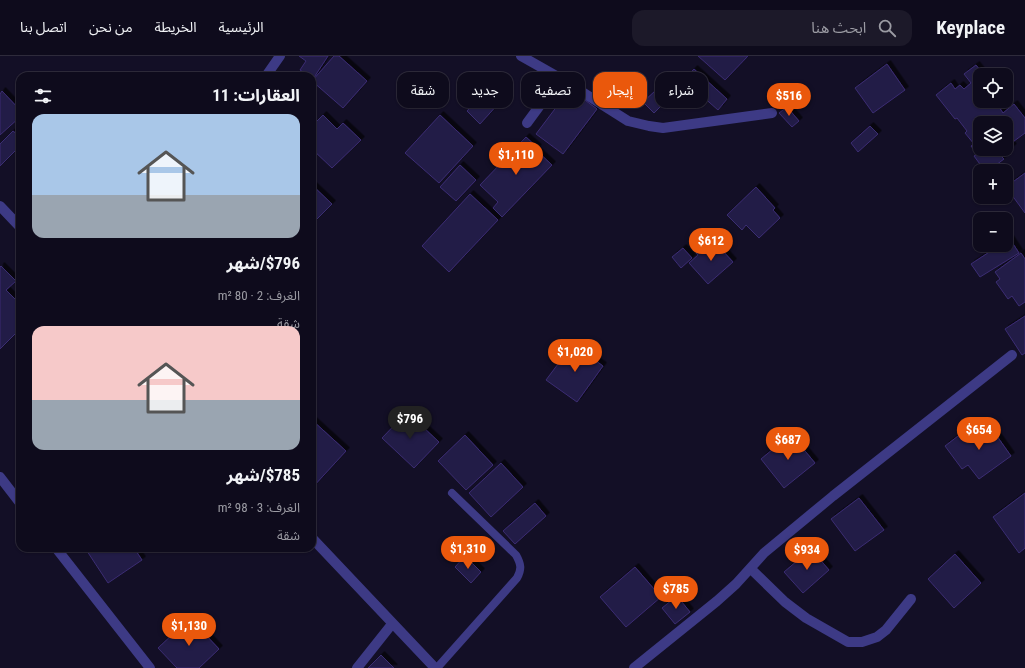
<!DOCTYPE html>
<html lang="ar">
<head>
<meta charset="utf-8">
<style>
	body { margin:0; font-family:"Roboto Condensed","Noto Sans Arabic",sans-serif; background:#1c1929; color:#f1f3f6; direction:rtl; height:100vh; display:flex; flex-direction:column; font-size:15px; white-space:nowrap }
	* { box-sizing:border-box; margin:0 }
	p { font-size:13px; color:#9b9ba3 }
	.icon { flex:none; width:22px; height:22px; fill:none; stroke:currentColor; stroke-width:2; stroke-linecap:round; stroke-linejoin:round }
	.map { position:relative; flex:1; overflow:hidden; direction:ltr }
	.side { position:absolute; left:16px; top:16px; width:300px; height:480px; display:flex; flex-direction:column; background:#0e0b1c; border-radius:12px; box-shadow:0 1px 3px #0004,0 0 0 1px #2e2b3b; direction:rtl }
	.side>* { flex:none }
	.top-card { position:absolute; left:328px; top:16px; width:380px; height:36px; direction:rtl; display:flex; gap:8px }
	.buttons { position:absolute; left:973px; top:12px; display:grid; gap:8px }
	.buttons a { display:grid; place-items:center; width:40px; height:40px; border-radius:8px; background:#0e0b1c; box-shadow:0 1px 3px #0004,0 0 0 1px #2e2b3b; font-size:20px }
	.price { position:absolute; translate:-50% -34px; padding:0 9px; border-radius:14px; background:#ea580c; color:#fff; font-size:13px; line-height:26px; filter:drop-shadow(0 1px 2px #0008) }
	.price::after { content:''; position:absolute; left:50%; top:24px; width:12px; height:9px; margin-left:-6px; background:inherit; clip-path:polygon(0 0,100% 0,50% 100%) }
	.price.selected { background:#222; color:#fff }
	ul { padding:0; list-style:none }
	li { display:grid; align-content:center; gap:8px; height:212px; padding:0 16px }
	li span { display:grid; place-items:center; height:124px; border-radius:12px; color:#555 }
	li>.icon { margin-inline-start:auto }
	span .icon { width:72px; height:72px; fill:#fffc; stroke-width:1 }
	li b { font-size:17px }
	h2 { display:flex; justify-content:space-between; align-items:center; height:48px; padding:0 16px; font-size:17px }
	.tag { padding:0 14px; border-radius:12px; background:#0e0b1c; box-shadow:0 1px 3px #0004,0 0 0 1px #2e2b3b; font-size:14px; line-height:36px }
	.tag.selected { background:#ea580c; color:#fff }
	header { display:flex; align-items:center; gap:24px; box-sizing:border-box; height:56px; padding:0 20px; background:#0e0b1c; border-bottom:1px solid #2e2b3b }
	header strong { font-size:19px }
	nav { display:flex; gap:22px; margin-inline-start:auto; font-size:14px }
	.search { width:280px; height:36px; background:#1c1929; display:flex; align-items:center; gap:10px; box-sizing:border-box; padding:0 14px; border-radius:12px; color:#9b9ba3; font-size:15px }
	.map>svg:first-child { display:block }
	.building { fill:#241b47; stroke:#3b2d73; fill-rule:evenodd; filter:url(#shadow) }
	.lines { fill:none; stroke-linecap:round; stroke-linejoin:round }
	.service { stroke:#3d3a85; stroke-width:8 }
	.minor { stroke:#3d3a85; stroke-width:10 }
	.tertiary { stroke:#3d3a85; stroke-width:10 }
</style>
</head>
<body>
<header>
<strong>Keyplace</strong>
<div class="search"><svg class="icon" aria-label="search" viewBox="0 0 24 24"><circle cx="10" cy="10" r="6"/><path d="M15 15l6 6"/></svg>ابحث هنا</div>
<nav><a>الرئيسية</a><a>الخريطة</a><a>من نحن</a><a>اتصل بنا</a></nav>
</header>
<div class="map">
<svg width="1025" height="612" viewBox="0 0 1025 612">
	<defs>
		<filter id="shadow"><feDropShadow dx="3.5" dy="-3.5" stdDeviation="0" flood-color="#0009"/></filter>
	</defs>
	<rect width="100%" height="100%" fill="#130f26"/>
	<!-- building -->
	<g class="building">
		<polygon points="299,0 328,0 313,23 312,20 309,20 300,14 306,5"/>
		<polygon points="334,0 339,0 367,25 343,52 312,25"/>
		<polygon points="698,0 748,0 725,24"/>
		<polygon points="887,8 905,34 873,57 855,32"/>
		<path d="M976,9L984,19H980V45H995L1003,57L1014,48L1025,62V77L1010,88L1013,91L1001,100L1004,103L992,112L995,115H985L974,100L977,98L971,90L974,88L965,77L967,75L957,62L955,63L936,39L951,27L955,33L960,29L964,33L971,27L964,18ZM980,67H1006V93H980Z"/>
		<polygon points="694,13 727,43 718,54 684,24"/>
		<polygon points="570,33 597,53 563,98 536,78"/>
		<polygon points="2,35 20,54 20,61 0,79 0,38"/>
		<polygon points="485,35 499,47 480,68 467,55"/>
		<polygon points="655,35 665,46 654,57 643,46"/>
		<polygon points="787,51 799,65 792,71 779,57"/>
		<polygon points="323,59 337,73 343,67 361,84 332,112 312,93 312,70"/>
		<polygon points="440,59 473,90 439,127 405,97"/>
		<polygon points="870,70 878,78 858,96 851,87"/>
		<polygon points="13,75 20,81 20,90 0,110 0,88"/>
		<polygon points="526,81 538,92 536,94 552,109 502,161 493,152 498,146 480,129"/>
		<polygon points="460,109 476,124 456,145 440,131"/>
		<polygon points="1025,117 1025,157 1006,131"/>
		<polygon points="312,129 332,148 312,168"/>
		<polygon points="756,131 775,152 773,154 780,162 759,182 746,169 742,174 727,159"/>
		<polygon points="470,138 498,164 449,216 422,190"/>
		<polygon points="712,183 733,206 708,228 689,207 698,199 696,197"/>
		<polygon points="1010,183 1019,197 980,221 971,208 1000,189 1006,189 1006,185"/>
		<polygon points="683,192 692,202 681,212 672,201"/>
		<polygon points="1021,197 1025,203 1025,246 1019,250 1012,240 1008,243 996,226 1000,223 995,216"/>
		<polygon points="1,210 16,225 6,234 20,248 20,273 0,293 0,211"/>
		<polygon points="1025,260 1025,297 1022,299 1005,273"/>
		<polygon points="573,288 603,310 577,346 546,324"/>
		<polygon points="407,356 439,386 414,412 382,382"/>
		<polygon points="312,364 346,395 312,432"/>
		<polygon points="987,366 1011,400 979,423 968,409 962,413 945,390 962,377 965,381"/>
		<polygon points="791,378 815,407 784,432 761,403"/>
		<polygon points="465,379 493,409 466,434 438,405"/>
		<polygon points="501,407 523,431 491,461 469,437"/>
		<polygon points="1025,437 1025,492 1019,497 993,461"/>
		<polygon points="859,442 884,474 855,495 831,463"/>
		<polygon points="535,447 546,460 515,488 503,475"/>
		<polygon points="85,492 134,492 142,504 108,527"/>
		<polygon points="811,493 829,514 803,537 784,516"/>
		<polygon points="955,498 981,527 954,552 928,523"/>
		<polygon points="465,500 481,516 471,527 455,511"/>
		<polygon points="635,511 661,541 626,571 600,541"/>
		<polygon points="677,540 690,556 675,568 662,552"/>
		<polygon points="190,562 219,593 199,612 177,612 158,592"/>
		<polygon points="381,599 394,612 368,612"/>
	</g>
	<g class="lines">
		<!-- service -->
		<path class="service" d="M437,612L517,522C522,513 521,508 516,499L452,437"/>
		<!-- minor -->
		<g class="minor">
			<polyline points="521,0 560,22 628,65 649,70 663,72 772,57"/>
			<polyline points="266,20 280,0"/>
			<polyline points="527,67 560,22"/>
			<polyline points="0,421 20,447"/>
			<polyline points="56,492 150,612"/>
			<polyline points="751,513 785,546 806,562 848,586 862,586 877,581 886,574 911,543"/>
			<polyline points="357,612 392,568"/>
			<polyline points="634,612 717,545 736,528 764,497 833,440 1012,299"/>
		</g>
		<!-- tertiary -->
		<g class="tertiary">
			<polyline points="0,150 20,171"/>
			<polyline points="312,482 435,612"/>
		</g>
	</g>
</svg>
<div class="buttons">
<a><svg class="icon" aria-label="locate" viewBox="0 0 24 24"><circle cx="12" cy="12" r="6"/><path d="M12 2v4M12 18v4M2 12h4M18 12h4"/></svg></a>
<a><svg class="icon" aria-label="layers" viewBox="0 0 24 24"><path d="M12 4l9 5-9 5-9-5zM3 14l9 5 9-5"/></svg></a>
<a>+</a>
<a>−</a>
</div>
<b class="price" style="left:789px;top:61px">$516</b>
<b class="price" style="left:516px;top:120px">$1,110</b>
<b class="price" style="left:711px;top:206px">$612</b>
<b class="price" style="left:575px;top:317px">$1,020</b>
<b class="price selected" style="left:410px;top:384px">$796</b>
<b class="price" style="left:979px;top:395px">$654</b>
<b class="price" style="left:788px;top:405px">$687</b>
<b class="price" style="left:468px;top:514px">$1,310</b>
<b class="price" style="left:807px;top:515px">$934</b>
<b class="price" style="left:676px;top:554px">$785</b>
<b class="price" style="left:189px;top:591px">$1,130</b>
<div class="top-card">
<a class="tag">شراء</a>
<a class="tag selected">إيجار</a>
<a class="tag">تصفية</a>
<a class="tag">جديد</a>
<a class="tag">شقة</a>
</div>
<section class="side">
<h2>العقارات: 11<svg class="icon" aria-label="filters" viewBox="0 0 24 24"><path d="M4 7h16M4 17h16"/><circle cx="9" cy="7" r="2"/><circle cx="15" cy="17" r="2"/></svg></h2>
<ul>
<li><span style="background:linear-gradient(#a9c7e8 65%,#9aa5b1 0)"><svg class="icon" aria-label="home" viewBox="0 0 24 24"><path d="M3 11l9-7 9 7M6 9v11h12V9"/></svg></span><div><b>$796/شهر</b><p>الغرف: 2 · 80 m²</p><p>شقة</p></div></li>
<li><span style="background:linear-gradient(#f6c9c9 60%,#9aa5b1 0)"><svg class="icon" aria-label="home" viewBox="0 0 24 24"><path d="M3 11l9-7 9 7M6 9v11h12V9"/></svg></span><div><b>$785/شهر</b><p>الغرف: 3 · 98 m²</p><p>شقة</p></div></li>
</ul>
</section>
</div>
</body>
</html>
